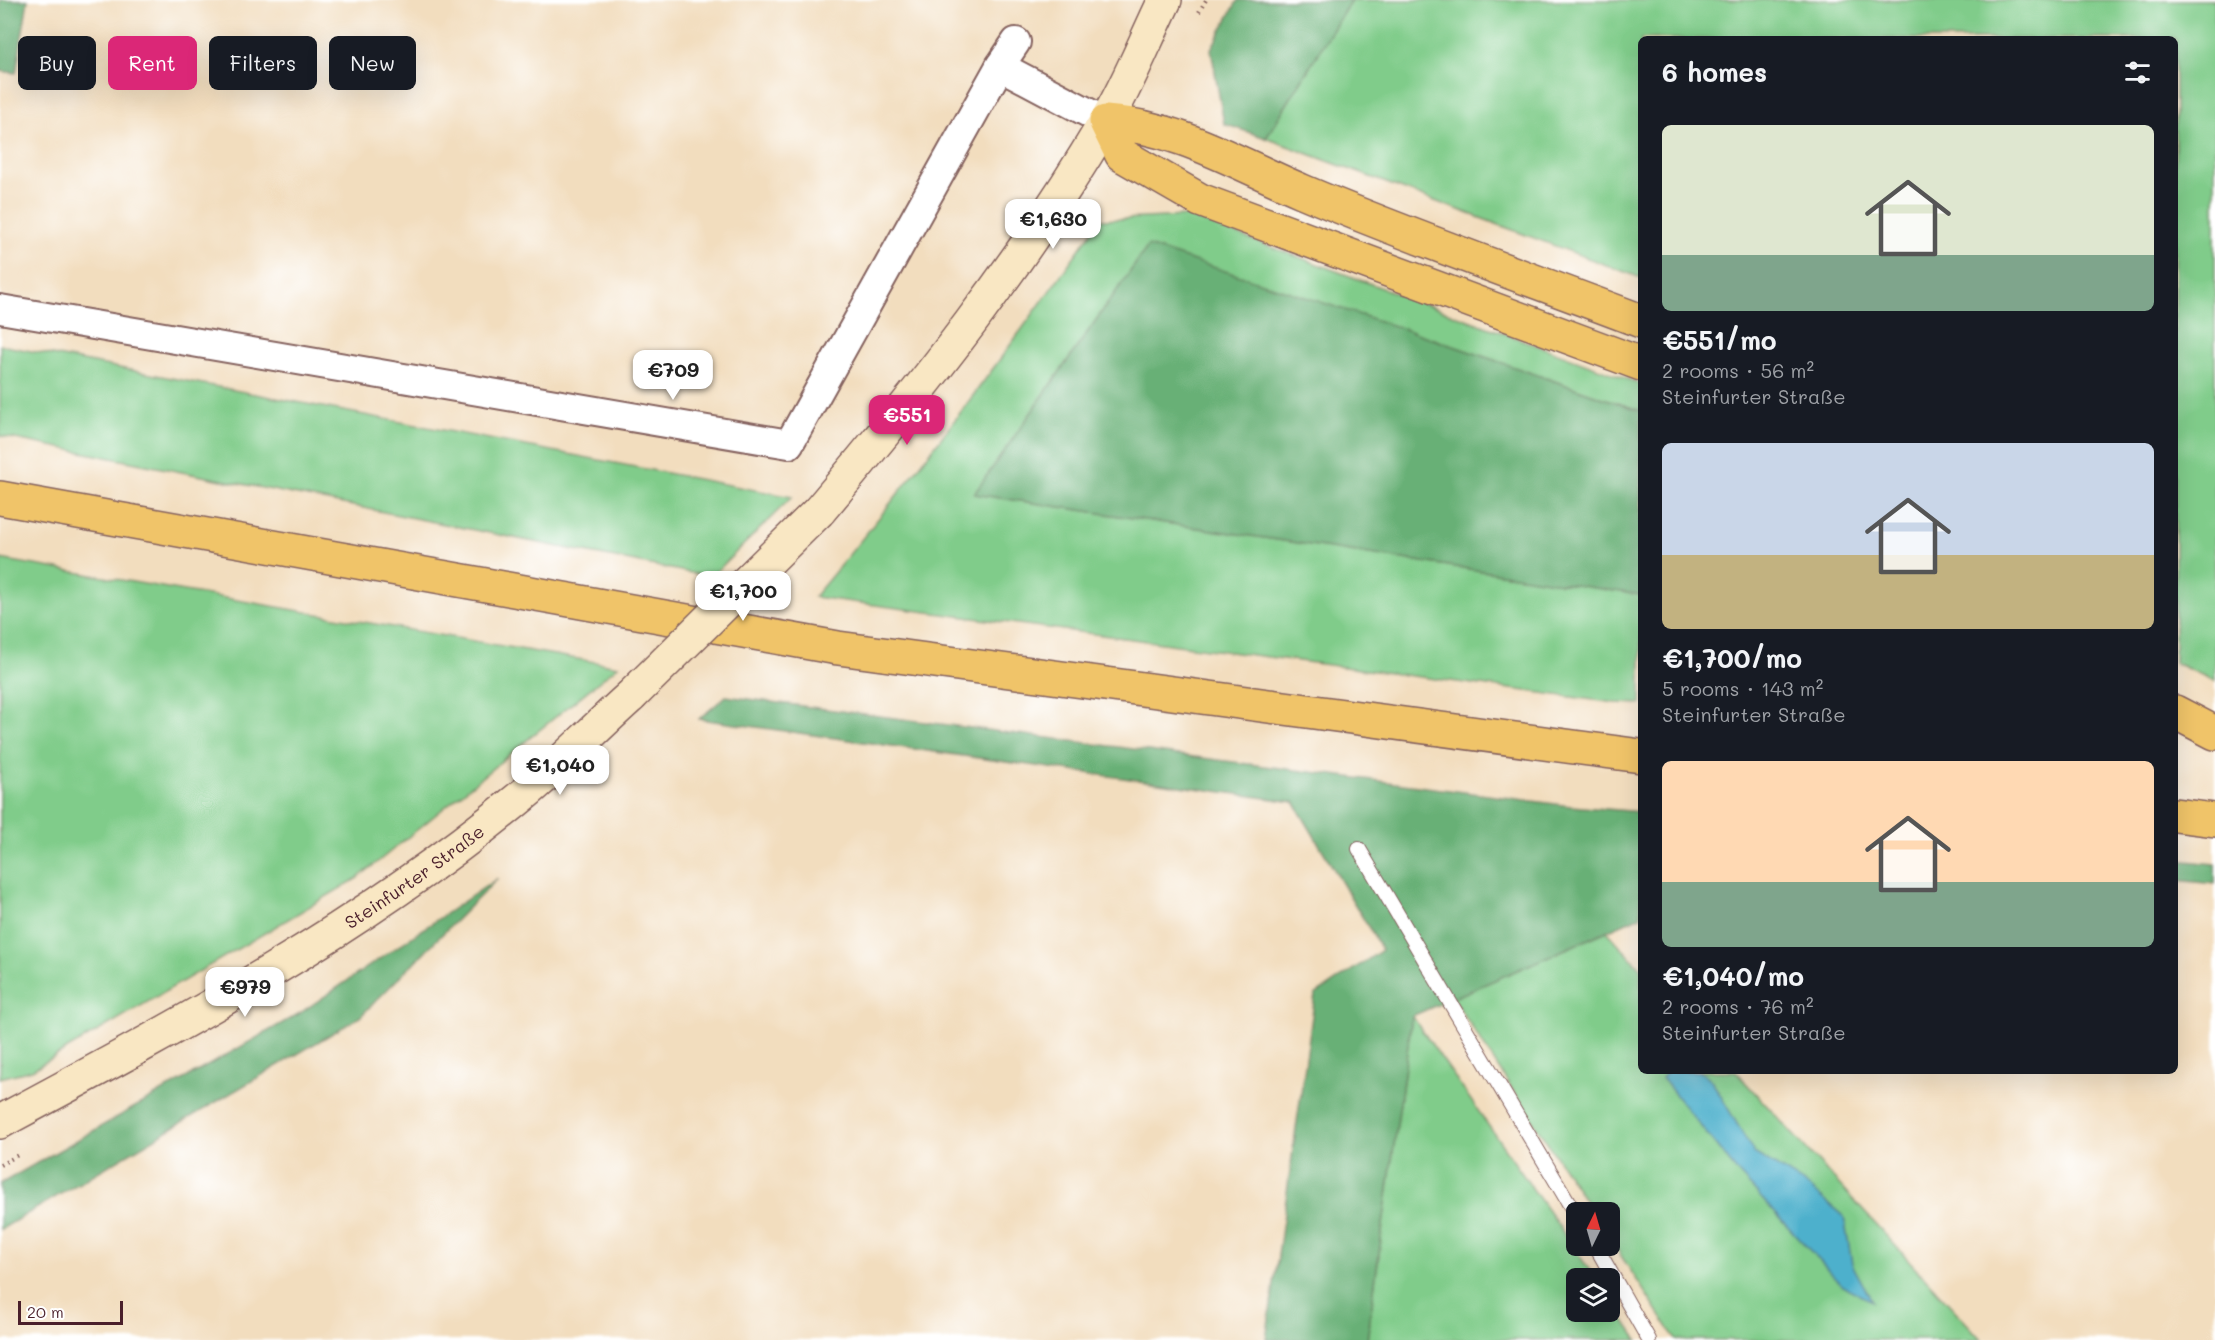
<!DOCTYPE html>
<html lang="en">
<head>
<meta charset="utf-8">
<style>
	body { margin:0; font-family:Mali,sans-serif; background:#20242c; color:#f1f3f6; height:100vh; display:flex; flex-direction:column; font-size:22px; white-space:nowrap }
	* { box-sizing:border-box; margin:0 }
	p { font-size:20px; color:#9ea1a6 }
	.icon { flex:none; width:33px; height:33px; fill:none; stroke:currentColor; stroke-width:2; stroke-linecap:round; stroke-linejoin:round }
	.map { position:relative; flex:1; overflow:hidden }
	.panel { position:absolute; left:1638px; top:36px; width:540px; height:1038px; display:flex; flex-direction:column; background:#171b24; border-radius:9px; box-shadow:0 6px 24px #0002 }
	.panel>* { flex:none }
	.top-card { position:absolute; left:18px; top:36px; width:570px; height:54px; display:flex; gap:12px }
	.needle { width:39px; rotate:5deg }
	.buttons { position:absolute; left:1566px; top:1202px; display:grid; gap:12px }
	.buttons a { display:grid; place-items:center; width:54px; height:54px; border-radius:9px; background:#171b24; box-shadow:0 6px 24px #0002; font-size:30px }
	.scale { position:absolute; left:18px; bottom:15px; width:105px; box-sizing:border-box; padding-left:6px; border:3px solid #4a1f2b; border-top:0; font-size:16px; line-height:21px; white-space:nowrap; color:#4a1f2b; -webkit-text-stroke:4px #fff; paint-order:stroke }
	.price { position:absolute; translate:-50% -51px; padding:0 14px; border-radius:12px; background:#fff; color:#222; font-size:20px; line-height:39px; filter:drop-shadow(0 2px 3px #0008) }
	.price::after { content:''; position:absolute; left:50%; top:36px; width:18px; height:14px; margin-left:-9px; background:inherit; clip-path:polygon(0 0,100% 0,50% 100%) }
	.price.current { background:#db2777; color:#fff }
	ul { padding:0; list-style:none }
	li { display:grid; align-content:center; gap:12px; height:318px; padding:0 24px }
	li span { display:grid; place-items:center; height:186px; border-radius:9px; color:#555 }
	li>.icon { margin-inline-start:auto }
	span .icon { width:108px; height:108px; fill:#fffc; stroke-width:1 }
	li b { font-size:26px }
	h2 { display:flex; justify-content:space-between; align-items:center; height:72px; padding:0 24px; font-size:26px }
	.tag { padding:0 21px; border-radius:9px; background:#171b24; box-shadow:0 6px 24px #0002; font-size:21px; line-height:54px }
	.tag.current { background:#db2777; color:#fff }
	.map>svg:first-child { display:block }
	.green { fill:#80cc8a; stroke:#65765a; stroke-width:1.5 }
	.forest { fill:#68b076; stroke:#596850; stroke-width:1.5 }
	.water { fill:#4db0cc; stroke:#4c687c; stroke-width:1.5 }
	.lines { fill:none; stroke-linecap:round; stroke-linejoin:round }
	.lane-casing { stroke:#85625e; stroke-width:16 }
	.street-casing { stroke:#85625e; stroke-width:32 }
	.secondary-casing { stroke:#85625e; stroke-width:36 }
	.highway-casing { stroke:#85625e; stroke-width:36 }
	.path { stroke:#85625e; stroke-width:4; stroke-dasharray:1.5 4.5; stroke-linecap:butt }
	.lane { stroke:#fff; stroke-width:14 }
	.street { stroke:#fff; stroke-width:28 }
	.secondary { stroke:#f9e7c3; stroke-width:33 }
	.highway { stroke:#f0c469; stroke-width:33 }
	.secondary-bridge-casing { stroke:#85625e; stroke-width:36; stroke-linecap:butt }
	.secondary-bridge { stroke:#f9e7c3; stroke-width:33 }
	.labels { text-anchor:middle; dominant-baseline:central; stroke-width:5; stroke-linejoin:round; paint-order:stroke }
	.street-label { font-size:18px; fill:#4a1f2b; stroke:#fff }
</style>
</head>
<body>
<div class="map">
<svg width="2215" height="1340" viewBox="0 0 2215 1340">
	<rect width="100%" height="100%" fill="#fff"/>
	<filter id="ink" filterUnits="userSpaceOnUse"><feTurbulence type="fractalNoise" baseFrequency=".0167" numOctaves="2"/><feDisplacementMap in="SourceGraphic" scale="12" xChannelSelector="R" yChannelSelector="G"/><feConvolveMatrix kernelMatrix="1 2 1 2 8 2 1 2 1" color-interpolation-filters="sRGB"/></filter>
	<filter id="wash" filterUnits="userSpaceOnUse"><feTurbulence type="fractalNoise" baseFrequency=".008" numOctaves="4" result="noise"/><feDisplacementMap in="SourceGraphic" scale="24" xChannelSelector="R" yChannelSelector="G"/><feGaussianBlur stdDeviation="1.35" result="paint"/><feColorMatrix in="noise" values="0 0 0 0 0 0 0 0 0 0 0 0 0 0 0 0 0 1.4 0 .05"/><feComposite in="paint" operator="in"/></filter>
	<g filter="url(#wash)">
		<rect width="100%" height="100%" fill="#f2ddbe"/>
		<!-- green -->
		<g class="green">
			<polygon points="1351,0 2215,0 2215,681 2175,663 2175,39 1641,39 1641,278 1266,138"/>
			<path d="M1188,216L1641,384V411L1410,331L974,494L1641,595V704L1616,703L814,597C916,476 1009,349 1100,220Z"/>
			<polygon points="0,345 792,497 711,577 0,436"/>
			<polygon points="0,559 618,666 358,878 32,1070 0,1078"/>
			<polygon points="1607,931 1641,969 1641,1071 1735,1071 1982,1340 1676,1340 1610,1239 1610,1212 1592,1212 1453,998"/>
			<polygon points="1412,1016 1595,1278 1576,1278 1576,1311 1610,1311 1610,1299 1638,1340 1367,1340"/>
		</g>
		<!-- forest -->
		<g class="forest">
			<polygon points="0,0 28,0 16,73 0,71"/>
			<polygon points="1238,0 1351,0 1266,138 1224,124 1211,49"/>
			<polygon points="1148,246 1410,331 1641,411 1641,595 974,494"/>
			<polygon points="726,696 1571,806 1641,812 1641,916 1412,1016 1367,1340 1266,1340 1315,995 1382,950 1294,802 699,719"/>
			<polygon points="2175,860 2215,864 2215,884 2175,880"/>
			<polygon points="498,878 360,1017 0,1230 0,1184 300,1013"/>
		</g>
		<!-- water -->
		<polygon class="water" points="1668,1071 1699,1071 1712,1081 1754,1153 1804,1183 1844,1217 1852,1264 1872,1301 1843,1286 1739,1174 1662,1078"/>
	</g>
	<g filter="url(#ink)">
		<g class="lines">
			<!-- lane casing -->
			<g class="lane-casing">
				<g id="lane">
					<polyline points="1359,849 1576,1215"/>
					<polyline points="1595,1245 1649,1340"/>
				</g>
			</g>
			<!-- street casing -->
			<g class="street-casing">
				<g id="street">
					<polyline points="1000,66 1016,42"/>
					<polyline points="0,309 789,444 1000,66 1106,122"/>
				</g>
			</g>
			<!-- secondary casing -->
			<g class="secondary-casing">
				<g id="secondary">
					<path d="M819,511C923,388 1023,262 1105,123C1128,85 1145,41 1165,0"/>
					<path id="s1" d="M0,1122C179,1026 359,930 517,800C557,768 593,730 631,696"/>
				</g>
			</g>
			<!-- highway casing -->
			<g class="highway-casing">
				<g id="highway">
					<path d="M1641,321C1528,278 1413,238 1302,191C1236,163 1179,127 1106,122L1122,155L1200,200L1641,364"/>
					<polyline points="0,498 838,648 1641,756"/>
					<polyline points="2175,712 2215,733"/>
					<polyline points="2175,815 2215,820"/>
				</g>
			</g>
			<!-- path -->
			<g class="path">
				<polyline points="1199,12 1206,0"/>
				<polyline points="0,1165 18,1155"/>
			</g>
			<!-- lane -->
			<use href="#lane" class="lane"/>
			<!-- street -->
			<use href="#street" class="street"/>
			<!-- secondary -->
			<use href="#secondary" class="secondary"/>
			<!-- highway -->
			<use href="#highway" class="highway"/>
			<!-- secondary-bridge casing -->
			<g class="secondary-bridge-casing">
				<polyline id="secondary-bridge" points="631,696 819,511"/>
			</g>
			<!-- secondary-bridge -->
			<use href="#secondary-bridge" class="secondary-bridge"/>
		</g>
	</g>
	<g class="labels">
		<!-- street labels -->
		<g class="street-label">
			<text stroke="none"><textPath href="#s1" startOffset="482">Steinfurter Straße</textPath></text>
		</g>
	</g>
</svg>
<div class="buttons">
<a><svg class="needle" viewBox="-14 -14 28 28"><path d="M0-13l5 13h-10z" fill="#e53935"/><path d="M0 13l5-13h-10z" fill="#9ea1a6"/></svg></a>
<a><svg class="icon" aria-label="layers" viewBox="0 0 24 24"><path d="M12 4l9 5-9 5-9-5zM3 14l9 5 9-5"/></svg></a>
</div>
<div class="scale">20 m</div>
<b class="price" style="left:1053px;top:250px">€1,630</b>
<b class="price" style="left:673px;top:401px">€709</b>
<b class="price current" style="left:907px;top:446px">€551</b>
<b class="price" style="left:743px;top:622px">€1,700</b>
<b class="price" style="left:560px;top:796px">€1,040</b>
<b class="price" style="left:245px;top:1018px">€979</b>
<div class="top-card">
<a class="tag">Buy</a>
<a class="tag current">Rent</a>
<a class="tag">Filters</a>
<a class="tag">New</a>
</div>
<section class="panel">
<h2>6 homes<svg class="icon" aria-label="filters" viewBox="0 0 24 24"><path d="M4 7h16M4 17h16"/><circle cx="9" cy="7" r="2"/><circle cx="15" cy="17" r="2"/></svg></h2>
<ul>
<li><span style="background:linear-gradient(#dfe7d0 70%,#7fa58c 0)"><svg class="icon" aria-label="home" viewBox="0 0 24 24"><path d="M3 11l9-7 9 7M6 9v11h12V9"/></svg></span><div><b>€551/mo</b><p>2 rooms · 56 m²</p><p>Steinfurter Straße</p></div></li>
<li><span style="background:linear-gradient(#c9d6e8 60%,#c2b280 0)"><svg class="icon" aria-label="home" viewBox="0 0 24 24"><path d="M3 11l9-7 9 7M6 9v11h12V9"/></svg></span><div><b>€1,700/mo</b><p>5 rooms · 143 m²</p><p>Steinfurter Straße</p></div></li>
<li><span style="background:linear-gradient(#ffd9b3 65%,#7fa58c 0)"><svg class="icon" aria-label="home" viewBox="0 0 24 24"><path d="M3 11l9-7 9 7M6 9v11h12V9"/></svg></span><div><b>€1,040/mo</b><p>2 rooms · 76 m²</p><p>Steinfurter Straße</p></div></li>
</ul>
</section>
</div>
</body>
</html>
